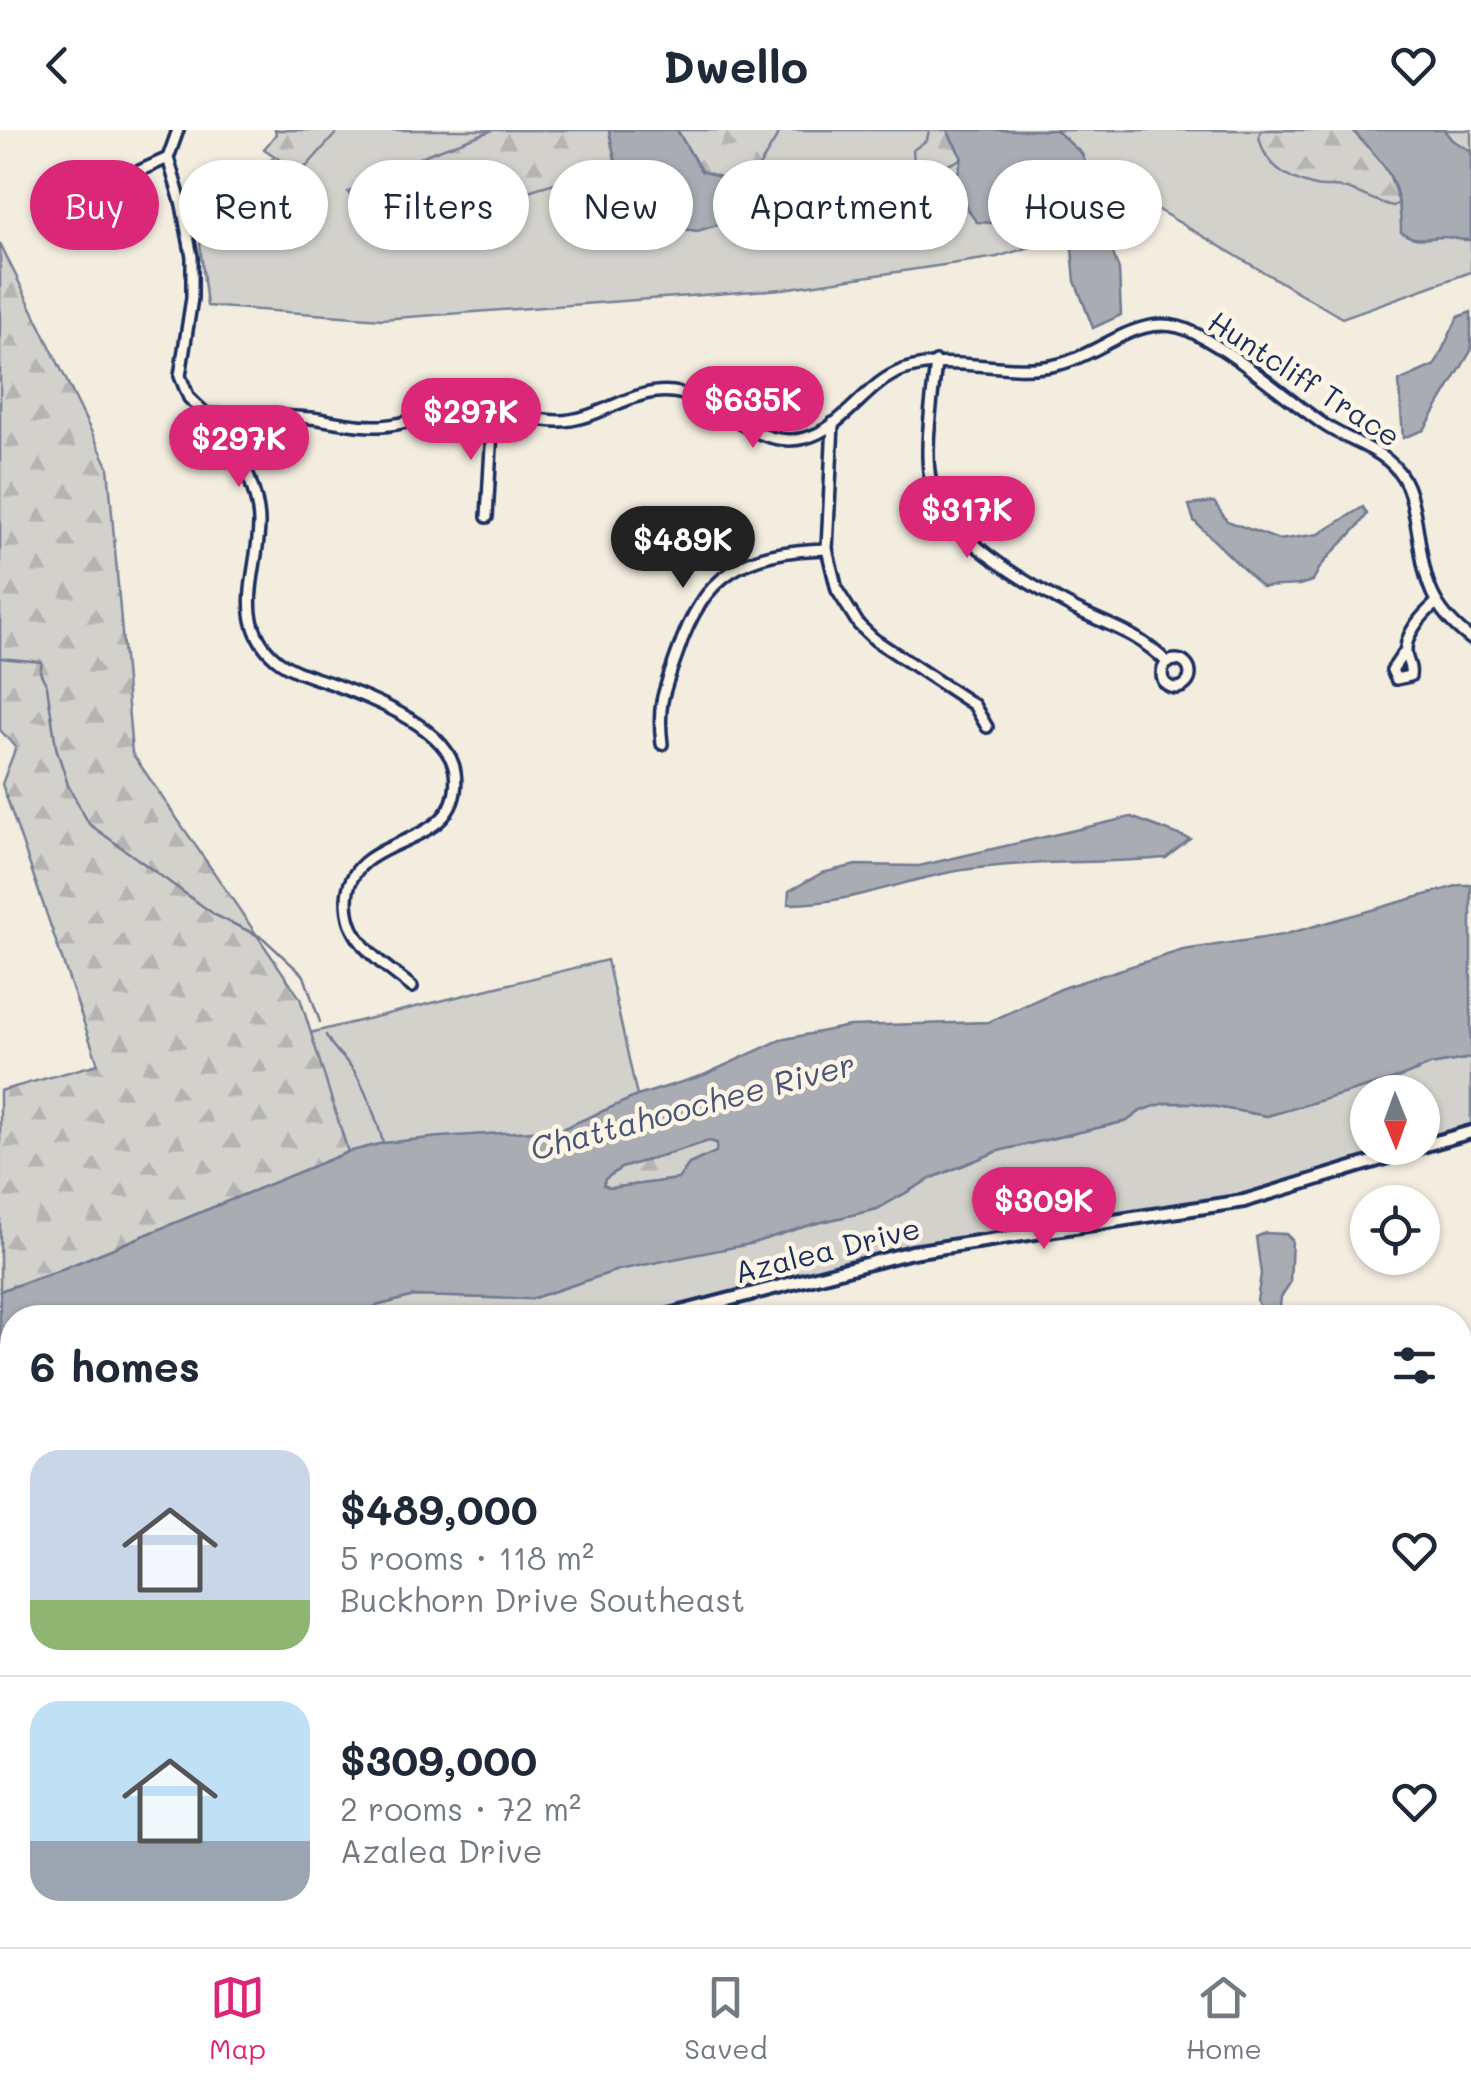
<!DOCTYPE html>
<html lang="en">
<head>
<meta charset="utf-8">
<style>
	body { margin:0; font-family:Mali,sans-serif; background:#f6f6f7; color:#1f2937; height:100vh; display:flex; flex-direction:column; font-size:38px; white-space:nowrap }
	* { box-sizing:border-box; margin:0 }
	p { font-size:32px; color:#747a83 }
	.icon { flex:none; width:55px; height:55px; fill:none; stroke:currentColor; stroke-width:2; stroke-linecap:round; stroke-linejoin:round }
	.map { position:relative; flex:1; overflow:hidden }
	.panel { position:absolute; left:0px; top:1175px; width:1472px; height:642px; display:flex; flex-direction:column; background:#fff; border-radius:40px 40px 0 0; box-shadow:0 2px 8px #0004 }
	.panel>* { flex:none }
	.top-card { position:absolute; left:30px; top:30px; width:1412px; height:90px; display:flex; gap:20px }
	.needle { width:65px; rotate:179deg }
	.controls { position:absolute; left:1350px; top:945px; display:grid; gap:20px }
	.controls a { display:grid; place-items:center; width:90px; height:90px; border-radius:50%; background:#fff; box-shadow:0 2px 8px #0004; font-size:50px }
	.price { position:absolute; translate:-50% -85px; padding:0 22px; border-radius:35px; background:#db2777; color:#fff; font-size:32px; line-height:65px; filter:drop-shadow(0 2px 5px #0008) }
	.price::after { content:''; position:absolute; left:50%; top:60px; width:30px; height:22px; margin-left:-15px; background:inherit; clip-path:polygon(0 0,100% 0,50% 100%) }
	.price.active { background:#222; color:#fff }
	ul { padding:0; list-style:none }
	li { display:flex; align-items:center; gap:30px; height:250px; padding:0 30px }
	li+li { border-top:2px solid #e0e1e3 }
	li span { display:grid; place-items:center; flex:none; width:280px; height:200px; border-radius:30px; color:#555 }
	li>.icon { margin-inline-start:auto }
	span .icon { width:120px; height:120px; fill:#fffc; stroke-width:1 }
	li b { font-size:42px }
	h2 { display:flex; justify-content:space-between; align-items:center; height:120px; padding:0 30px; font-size:42px }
	.tag { padding:0 35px; border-radius:45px; background:#fff; box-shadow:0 2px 8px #0004; font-size:35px; line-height:90px }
	.tag.active { background:#db2777; color:#fff }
	header { display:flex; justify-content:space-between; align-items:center; height:130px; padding:0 30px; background:#fff; font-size:45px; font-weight:700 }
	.tabs { display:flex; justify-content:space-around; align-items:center; height:140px; border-top:2px solid #e0e1e3; background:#fff; font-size:28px; color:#747a83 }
	.tabs a { display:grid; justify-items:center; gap:5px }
	.tabs .active { color:#db2777 }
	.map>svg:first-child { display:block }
	.green { fill:#d3d1cc; stroke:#778095; stroke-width:2.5 }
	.forest { fill:url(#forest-firs); stroke:#778095; stroke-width:2.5 }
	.water { fill:#a9acb3; stroke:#707a91; stroke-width:2.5; fill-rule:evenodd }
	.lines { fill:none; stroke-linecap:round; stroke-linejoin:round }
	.stream { stroke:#707a91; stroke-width:2.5 }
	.minor-casing { stroke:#1b2f5e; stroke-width:16 }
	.tertiary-casing { stroke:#1b2f5e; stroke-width:18 }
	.minor { stroke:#fcf5e5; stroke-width:9 }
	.tertiary { stroke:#fcf5e5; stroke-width:10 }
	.labels { text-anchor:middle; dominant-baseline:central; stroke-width:9; stroke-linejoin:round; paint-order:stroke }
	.street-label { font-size:30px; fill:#1b2f5e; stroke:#fcf5e5 }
	.water-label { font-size:32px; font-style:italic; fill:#465478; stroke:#fcf5e5 }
</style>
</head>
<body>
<header><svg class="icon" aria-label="back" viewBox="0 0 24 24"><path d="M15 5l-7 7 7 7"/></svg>Dwello<svg class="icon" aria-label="heart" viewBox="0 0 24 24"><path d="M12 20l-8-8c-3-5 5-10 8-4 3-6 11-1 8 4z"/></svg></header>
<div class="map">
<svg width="1471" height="1817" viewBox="0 0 1471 1817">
	<defs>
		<pattern id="forest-firs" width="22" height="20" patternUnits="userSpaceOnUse" patternTransform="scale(2.5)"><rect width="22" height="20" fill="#d3d1cc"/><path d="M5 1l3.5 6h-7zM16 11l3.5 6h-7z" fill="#b5b4b2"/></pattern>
	</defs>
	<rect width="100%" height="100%" fill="#f3ede0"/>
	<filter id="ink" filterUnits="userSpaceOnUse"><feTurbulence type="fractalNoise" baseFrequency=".01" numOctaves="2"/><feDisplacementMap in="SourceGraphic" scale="20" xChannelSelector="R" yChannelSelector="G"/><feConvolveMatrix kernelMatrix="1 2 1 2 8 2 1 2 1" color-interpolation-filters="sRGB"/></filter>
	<g filter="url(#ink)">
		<!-- green -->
		<g class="green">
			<polygon points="301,0 1471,0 1471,142 1342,188 1153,77 1072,91 1030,117 997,127 783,159 382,189 207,176 200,114 267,34"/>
			<path d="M607,830L637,966C613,977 584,995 558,999C488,1010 418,1005 348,1022L310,903Z"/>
			<polygon points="1471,928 1471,1002 1423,1013 1422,962 1368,962 1368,1018 1403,1018 1275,1057 1021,1106 812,1152 675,1187 363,1188 376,1176 414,1166 531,1169 618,1140 877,1079 932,1048 998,1021 1127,991 1142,980 1165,973 1194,973 1267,986 1398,948 1430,935"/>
		</g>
		<!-- forest -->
		<g class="forest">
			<polygon points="275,0 339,0 306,37 291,37 264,19 276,4"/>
			<path d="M493,0H609L622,63L587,55L554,53L528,61L496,63L473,81L449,93V87C427,75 411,76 387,80L390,89L357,77L348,62L428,24Z"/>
			<polygon points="677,0 781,0 756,42 741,54 701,41"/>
			<path d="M929,0H947L962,28C948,38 930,39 914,32L913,20L927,10Z"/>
			<path d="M1262,0H1352L1387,37L1399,73L1393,76C1376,72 1363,64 1347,59C1337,56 1325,58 1315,56C1287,49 1263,34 1259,5Z"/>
			<path d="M824,76L840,82L847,93L846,102C829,110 802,110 785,104L784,93L801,80L814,84Z"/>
			<polygon points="0,113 108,336 132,623 300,868 348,1022 55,1142 0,1161 0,961 98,934 2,654 16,617 0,600"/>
			<polygon points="709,1011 717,1013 716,1022 689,1034 679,1049 611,1058 603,1056 605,1049 621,1038"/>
		</g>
		<!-- water -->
		<g class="water">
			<polygon points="609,0 677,0 701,41 741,54 728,92 697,101 652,95 622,63"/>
			<path d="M947,0H1056L1082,24L1089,43L1085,51L1039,67L1014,92L1009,86L994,93L977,92C965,80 964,65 956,50L962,28Z"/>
			<path d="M1352,0H1444L1452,10L1471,21V110C1461,111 1453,107 1444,107C1426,107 1417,113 1401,102C1401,49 1386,36 1352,0Z"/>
			<path d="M400,68H411L418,76L448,79L449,93C439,97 433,93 423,95C406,97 393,98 386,80L390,73Z"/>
			<polygon points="1089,103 1106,104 1119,140 1121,185 1093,198 1075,151 1071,108"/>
			<polygon points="1471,182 1471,221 1424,300 1403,308 1399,251 1435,235 1458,187"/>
			<path d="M1214,372L1227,391L1279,410L1319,404L1363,377L1367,384C1352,409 1324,423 1313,451L1299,455L1262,457L1194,391L1189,375Z"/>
			<path d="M1131,687L1190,709L1166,728C1099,734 1030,730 963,740C904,749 848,775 788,774L789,761L822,743L856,735L919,736Z"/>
			<path d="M1460,755H1471V928L1430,935L1398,948L1267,986L1194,973H1165L1142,980L1127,991L998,1021L932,1048L877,1079L813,1094L750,1114L618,1140L531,1169L414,1166L376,1176L363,1188H12V1262L0,1264V1161L55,1142L348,1022L383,1013L440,1007L562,999L637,966L704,945L780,910L849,896L989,892L1065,857L1183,820L1283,805ZM709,1011L717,1013L716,1022L689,1034L678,1049L611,1058L603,1055L605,1049L621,1038Z"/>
			<polygon points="1265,1103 1286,1104 1292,1110 1290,1153 1281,1167 1279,1187 1265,1187 1257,1171 1261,1144 1256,1107"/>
		</g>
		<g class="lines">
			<!-- stream -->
			<g class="stream">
				<polyline points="0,528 42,532 40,542 47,556 56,617 68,655 89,694 215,785 263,808 304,846 320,892"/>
				<path d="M326,905C333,921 348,930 356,944C367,964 378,992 383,1013"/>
			</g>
			<!-- minor casing -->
			<g class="minor-casing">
				<g id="minor">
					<path d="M178,0L168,28L182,75L192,127V168L180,246L189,268L206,284C241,286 277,285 311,288C334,291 356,297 379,296C412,295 442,278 475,280C503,281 530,290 557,291C598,292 631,257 673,262C719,268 756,321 805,308C845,298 865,253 903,240C955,222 1008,248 1060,234C1106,222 1143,177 1194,203C1241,227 1280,264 1323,294C1350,313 1385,318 1403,348C1411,362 1413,376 1416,391C1425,445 1425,474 1471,509"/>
					<polyline points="103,67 117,51 168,28"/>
					<path d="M936,232C933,265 924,316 930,348C941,406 1026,453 1075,479C1114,498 1136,502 1168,533"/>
					<polyline points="206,284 214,311 247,342 252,287"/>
					<polyline points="833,293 827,419 837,460 859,495 875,510 974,575 987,597"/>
					<path d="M247,342C253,359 259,375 259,393C259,441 231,491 276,529C293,543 318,548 338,556C375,570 449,599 455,642C466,725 349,698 347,770C347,785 351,800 361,812C374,830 395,843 412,857"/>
					<polyline points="487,387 493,282"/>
					<path d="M1405,521L1392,540L1396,549L1410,546C1412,536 1407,533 1406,523C1404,505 1422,485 1435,474"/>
					<circle cx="1176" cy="544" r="14"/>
					<path d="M662,614C657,574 664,561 677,524C704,443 744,421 827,419"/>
					<polyline points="0,1518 12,1564"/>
					<polyline points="0,1614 12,1606"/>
					<polyline points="1460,1765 1471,1765"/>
					<polyline points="0,1805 5,1817"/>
					<polyline points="620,1805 620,1817"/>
					<polyline points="1084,1805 1084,1817"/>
					<polyline points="270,1817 271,1805"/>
					<polyline points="451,1817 456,1805"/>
					<polyline points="688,1817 689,1805"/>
					<polyline points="1370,1817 1370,1805"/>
				</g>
			</g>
			<!-- tertiary casing -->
			<g class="tertiary-casing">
				<g id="tertiary">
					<polyline points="1422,1016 1471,1002"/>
					<polyline points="658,1188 912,1122 1244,1071 1418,1018"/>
					<polyline points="0,1410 12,1405"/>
				</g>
			</g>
			<!-- minor -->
			<use href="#minor" class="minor"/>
			<!-- tertiary -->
			<use href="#tertiary" class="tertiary"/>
		</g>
	</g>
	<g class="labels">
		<!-- street labels -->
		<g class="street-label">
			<text transform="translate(1305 248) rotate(33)">Huntcliff Trace</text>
			<text transform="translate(827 1119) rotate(-14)">Azalea Drive</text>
		</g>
		<!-- water labels -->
		<g class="water-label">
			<text transform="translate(692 975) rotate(-15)">Chattahoochee River</text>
		</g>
	</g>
</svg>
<div class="controls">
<a><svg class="needle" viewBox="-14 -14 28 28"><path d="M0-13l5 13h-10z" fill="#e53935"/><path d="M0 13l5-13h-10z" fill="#747a83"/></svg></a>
<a><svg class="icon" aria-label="locate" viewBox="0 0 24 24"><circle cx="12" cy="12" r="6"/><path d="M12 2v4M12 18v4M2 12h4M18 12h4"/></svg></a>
</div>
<b class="price" style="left:753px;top:321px">$635K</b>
<b class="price" style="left:471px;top:333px">$297K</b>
<b class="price" style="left:239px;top:360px">$297K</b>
<b class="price" style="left:967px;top:431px">$317K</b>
<b class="price active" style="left:683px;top:461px">$489K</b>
<b class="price" style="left:1044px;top:1122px">$309K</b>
<div class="top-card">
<a class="tag active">Buy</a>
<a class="tag">Rent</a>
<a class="tag">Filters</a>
<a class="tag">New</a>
<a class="tag">Apartment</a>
<a class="tag">House</a>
</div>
<section class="panel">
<h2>6 homes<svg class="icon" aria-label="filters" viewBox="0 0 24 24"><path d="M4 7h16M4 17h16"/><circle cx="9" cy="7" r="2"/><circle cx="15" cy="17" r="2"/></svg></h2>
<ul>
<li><span style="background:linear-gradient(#c9d6e8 75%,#8fb573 0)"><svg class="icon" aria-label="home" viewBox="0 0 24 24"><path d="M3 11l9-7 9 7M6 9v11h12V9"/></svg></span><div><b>$489,000</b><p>5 rooms · 118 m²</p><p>Buckhorn Drive Southeast</p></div><svg class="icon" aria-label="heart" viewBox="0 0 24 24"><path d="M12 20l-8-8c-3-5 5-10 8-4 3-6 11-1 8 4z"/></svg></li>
<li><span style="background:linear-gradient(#bfe0f5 70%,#9aa5b1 0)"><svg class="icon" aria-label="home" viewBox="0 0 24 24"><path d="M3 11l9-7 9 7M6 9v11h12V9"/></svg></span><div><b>$309,000</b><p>2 rooms · 72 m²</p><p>Azalea Drive</p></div><svg class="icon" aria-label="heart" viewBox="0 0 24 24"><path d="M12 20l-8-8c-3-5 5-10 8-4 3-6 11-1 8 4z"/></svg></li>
</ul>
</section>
</div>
<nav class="tabs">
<a class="active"><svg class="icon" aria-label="map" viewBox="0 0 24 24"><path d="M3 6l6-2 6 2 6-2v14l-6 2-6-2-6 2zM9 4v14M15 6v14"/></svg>Map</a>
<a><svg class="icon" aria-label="saved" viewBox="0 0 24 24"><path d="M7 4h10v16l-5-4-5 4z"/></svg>Saved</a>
<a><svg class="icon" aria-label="home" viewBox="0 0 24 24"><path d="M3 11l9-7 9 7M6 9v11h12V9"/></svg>Home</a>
</nav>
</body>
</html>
